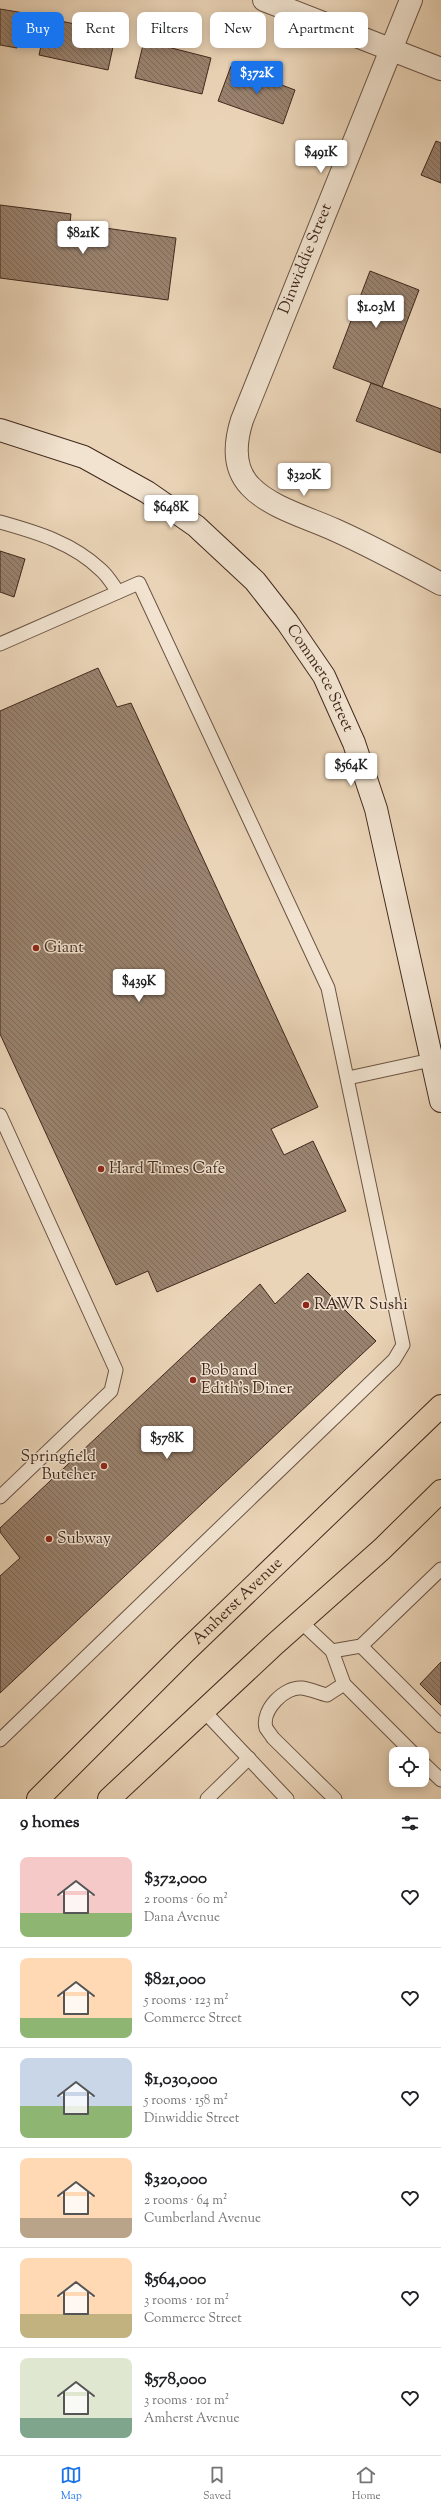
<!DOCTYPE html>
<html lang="en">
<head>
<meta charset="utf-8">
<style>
	body { margin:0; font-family:"Sorts Mill Goudy",serif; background:#f6f6f6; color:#202124; height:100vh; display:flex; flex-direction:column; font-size:15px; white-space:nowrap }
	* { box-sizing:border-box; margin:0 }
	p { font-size:13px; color:#757577 }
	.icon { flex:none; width:22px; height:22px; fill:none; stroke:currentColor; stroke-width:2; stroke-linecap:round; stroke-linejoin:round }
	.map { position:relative; height:1799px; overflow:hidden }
	.drawer { display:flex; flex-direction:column; background:#fff; flex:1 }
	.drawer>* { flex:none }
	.top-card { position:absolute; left:12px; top:12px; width:417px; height:36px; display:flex; gap:8px }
	.controls { position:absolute; left:389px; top:1747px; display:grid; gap:8px }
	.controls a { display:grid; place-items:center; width:40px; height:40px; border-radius:8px; background:#fff; box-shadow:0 2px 10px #0003; font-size:20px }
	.price { position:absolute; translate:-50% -34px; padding:0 9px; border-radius:4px; background:#fff; color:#222; font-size:13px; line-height:26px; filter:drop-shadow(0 1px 2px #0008) }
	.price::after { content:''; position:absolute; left:50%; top:24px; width:12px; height:9px; margin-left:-6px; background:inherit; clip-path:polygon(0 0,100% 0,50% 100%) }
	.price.current { background:#1a73e8; color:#fff }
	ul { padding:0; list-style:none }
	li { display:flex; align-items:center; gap:12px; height:100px; padding:0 20px }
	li+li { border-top:1px solid #e0e0e0 }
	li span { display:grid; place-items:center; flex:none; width:112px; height:80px; border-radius:8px; color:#555 }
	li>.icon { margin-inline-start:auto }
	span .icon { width:48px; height:48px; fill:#fffc; stroke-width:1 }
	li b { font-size:17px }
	h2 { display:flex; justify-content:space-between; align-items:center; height:48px; padding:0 20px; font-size:17px }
	.chip { padding:0 14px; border-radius:8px; background:#fff; box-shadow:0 2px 10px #0003; font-size:14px; line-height:36px }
	.chip.current { background:#1a73e8; color:#fff }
	.tabs { display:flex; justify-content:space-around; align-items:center; height:56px; border-top:1px solid #e0e0e0; background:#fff; font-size:11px; color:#757577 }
	.tabs a { display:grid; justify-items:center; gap:2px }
	.tabs .current { color:#1a73e8 }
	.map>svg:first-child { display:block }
	.building { fill:url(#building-back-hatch); stroke:#42291e }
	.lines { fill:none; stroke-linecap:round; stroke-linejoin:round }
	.lane-casing { stroke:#6c5444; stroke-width:15 }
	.street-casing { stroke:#6c5444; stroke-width:24 }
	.secondary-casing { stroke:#42291e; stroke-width:24 }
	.primary-casing { stroke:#42291e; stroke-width:24 }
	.lane { stroke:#f1e3d0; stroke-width:13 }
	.street { stroke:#f1e3d0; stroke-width:22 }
	.secondary { stroke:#f1e3d0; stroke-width:22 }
	.primary { stroke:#ead4b7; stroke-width:22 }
	.poi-dot { fill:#8f2418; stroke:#f1e3d0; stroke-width:1.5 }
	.labels { text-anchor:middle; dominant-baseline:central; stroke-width:3; stroke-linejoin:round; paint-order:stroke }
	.street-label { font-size:16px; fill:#42291e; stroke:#f1e3d0 }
	.poi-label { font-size:16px; fill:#42291e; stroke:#f1e3d0; text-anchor:start }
</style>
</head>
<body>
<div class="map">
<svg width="441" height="1799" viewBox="0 0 441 1799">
	<defs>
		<pattern id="building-back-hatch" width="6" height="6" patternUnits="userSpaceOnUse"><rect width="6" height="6" fill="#99826e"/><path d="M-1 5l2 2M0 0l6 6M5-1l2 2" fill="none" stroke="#7e6a5a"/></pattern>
	</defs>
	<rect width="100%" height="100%" fill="#ead4b7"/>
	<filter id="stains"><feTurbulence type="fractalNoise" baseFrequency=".005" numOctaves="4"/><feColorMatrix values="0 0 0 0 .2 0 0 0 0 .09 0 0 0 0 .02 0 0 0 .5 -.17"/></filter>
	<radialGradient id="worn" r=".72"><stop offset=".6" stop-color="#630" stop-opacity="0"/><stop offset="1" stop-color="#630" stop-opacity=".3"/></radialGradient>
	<!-- building -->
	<g class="building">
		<polygon points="0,9 24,13 17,48 0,45"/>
		<polygon points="47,18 116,33 108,70 39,55"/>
		<polygon points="144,41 211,58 202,94 135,78"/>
		<polygon points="231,66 295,90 283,124 218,101"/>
		<polygon points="436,141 441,143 441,183 421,175"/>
		<polygon points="0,205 71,214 70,223 176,238 168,300 0,278"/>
		<polygon points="370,271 419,290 382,387 333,368"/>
		<polygon points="371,383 441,409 441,453 356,421"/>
		<polygon points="0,551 25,559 14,597 0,592"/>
		<polygon points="98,668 117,707 131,703 318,1107 271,1129 284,1155 313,1141 346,1211 157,1292 148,1271 116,1285 0,1034 0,711"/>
		<polygon points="308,1273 376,1341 0,1693 0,1576 20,1558 0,1532 0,1528 260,1284 275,1304"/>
		<polygon points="441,1662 441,1705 420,1684"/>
	</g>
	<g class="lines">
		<!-- lane casing -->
		<g class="lane-casing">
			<g id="lane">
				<path d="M0,522C36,532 73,543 101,570C108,576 113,585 118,592"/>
				<polyline points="0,644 139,583 328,988 403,1345 394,1360 0,1740"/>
				<polyline points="348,1078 431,1060"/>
				<polyline points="0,1115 116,1370 111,1391 0,1497"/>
				<polyline points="300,1621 332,1651 344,1684 414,1754"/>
				<polyline points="361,1646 441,1726"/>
				<polyline points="332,1651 361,1646 441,1569"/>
				<polyline points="203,1710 287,1799"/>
				<polyline points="422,1762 441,1780"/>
				<polyline points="207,1799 249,1758"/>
				<path d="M335,1799L273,1738C271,1735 268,1731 266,1728C261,1710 285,1686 302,1688C310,1689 319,1693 327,1695L344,1684"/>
			</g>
		</g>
		<!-- street casing -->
		<g class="street-casing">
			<g id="street">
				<polyline points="264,0 441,69"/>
				<path d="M411,0L242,420C235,442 232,467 250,486C269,507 309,518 335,530C371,546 406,565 441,584"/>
			</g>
		</g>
		<!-- secondary casing -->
		<g class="secondary-casing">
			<g id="secondary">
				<path id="s1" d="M0,430L84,457L147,492L196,526L255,581L287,622L324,676L354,743L376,809L441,1101"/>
			</g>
		</g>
		<!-- primary casing -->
		<g class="primary-casing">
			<g id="primary">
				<path id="s2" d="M38,1799L185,1652L441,1406"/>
				<polyline points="109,1799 275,1644 382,1549 441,1491"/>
			</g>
		</g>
		<!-- lane -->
		<use href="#lane" class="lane"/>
		<!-- street -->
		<use href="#street" class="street"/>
		<!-- secondary -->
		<use href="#secondary" class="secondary"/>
		<!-- primary -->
		<use href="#primary" class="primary"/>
	</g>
	<!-- markers -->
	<g class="poi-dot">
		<circle cx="36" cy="948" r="4"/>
		<circle cx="101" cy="1169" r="4"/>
		<circle cx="306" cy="1305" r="4"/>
		<circle cx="193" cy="1380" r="4"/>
		<circle cx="104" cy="1466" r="4"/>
		<circle cx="49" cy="1539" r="4"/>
	</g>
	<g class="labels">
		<!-- street labels -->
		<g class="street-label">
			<text transform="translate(306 259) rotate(-68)">Dinwiddie Street</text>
			<text stroke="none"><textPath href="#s1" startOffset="418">Commerce Street</textPath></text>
			<text stroke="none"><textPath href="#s2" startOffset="281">Amherst Avenue</textPath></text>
		</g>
		<!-- poi labels -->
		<g class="poi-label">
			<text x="44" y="948">Giant</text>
			<text x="109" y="1169">Hard Times Cafe</text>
			<text x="314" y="1305">RAWR Sushi</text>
			<text x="201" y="1371">Bob and<tspan x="201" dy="18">Edith's Diner</tspan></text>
			<text x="96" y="1457" text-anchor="end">Springfield<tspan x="96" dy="18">Butcher</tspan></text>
			<text x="57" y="1539">Subway</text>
		</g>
	</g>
	<rect width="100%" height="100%" filter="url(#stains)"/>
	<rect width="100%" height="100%" fill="url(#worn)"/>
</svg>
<div class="controls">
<a><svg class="icon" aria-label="locate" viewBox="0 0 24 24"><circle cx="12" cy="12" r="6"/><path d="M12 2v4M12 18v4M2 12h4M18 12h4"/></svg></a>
</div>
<b class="price current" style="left:257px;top:95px">$372K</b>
<b class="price" style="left:321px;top:174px">$491K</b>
<b class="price" style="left:83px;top:255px">$821K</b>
<b class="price" style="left:376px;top:329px">$1.03M</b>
<b class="price" style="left:304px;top:497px">$320K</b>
<b class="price" style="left:171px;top:529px">$648K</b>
<b class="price" style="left:351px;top:787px">$564K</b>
<b class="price" style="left:139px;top:1003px">$439K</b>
<b class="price" style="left:167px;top:1460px">$578K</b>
<div class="top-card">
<a class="chip current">Buy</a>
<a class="chip">Rent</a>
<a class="chip">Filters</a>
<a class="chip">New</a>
<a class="chip">Apartment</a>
</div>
</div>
<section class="drawer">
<h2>9 homes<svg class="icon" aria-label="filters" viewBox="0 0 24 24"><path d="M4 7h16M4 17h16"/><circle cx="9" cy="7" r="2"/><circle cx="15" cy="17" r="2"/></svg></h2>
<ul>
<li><span style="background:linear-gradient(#f6c9c9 70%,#8fb573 0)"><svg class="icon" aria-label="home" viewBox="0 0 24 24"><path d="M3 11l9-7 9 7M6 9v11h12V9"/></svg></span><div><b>$372,000</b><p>2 rooms · 60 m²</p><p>Dana Avenue</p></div><svg class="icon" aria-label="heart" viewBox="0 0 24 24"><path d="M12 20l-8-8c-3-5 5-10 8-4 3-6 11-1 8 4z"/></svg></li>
<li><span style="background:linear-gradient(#ffd9b3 75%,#8fb573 0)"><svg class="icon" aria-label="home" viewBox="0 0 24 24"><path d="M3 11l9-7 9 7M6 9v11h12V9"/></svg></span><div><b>$821,000</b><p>5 rooms · 123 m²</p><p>Commerce Street</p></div><svg class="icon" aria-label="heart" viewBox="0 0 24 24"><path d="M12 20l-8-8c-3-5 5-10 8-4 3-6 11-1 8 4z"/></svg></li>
<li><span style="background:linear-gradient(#c9d6e8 60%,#8fb573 0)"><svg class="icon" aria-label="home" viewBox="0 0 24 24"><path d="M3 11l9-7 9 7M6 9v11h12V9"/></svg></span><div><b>$1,030,000</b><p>5 rooms · 158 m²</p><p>Dinwiddie Street</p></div><svg class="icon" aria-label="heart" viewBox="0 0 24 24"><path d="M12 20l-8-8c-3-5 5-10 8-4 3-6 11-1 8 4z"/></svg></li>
<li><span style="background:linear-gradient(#ffd9b3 75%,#b9a48a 0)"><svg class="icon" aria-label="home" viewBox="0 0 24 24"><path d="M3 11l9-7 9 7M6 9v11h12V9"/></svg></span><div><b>$320,000</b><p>2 rooms · 64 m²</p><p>Cumberland Avenue</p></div><svg class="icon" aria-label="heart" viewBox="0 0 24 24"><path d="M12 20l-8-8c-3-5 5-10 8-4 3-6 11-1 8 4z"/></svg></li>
<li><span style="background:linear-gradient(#ffd9b3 70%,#c2b280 0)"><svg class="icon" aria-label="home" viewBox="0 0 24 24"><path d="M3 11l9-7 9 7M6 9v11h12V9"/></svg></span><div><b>$564,000</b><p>3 rooms · 101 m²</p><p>Commerce Street</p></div><svg class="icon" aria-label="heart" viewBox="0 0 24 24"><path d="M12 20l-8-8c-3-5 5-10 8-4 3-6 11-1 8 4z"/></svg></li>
<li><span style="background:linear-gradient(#dfe7d0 75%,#7fa58c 0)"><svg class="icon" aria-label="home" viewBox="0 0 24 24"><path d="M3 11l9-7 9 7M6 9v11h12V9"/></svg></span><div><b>$578,000</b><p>3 rooms · 101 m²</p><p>Amherst Avenue</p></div><svg class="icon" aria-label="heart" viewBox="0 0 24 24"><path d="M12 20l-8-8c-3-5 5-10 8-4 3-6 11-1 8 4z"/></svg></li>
</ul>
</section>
<nav class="tabs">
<a class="current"><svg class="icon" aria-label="map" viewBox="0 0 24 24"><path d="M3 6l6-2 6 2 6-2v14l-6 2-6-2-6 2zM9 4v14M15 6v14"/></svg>Map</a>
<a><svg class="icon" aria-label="saved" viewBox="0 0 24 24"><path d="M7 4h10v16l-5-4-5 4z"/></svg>Saved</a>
<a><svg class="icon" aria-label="home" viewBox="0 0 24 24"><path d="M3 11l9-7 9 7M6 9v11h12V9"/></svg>Home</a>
</nav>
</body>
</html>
